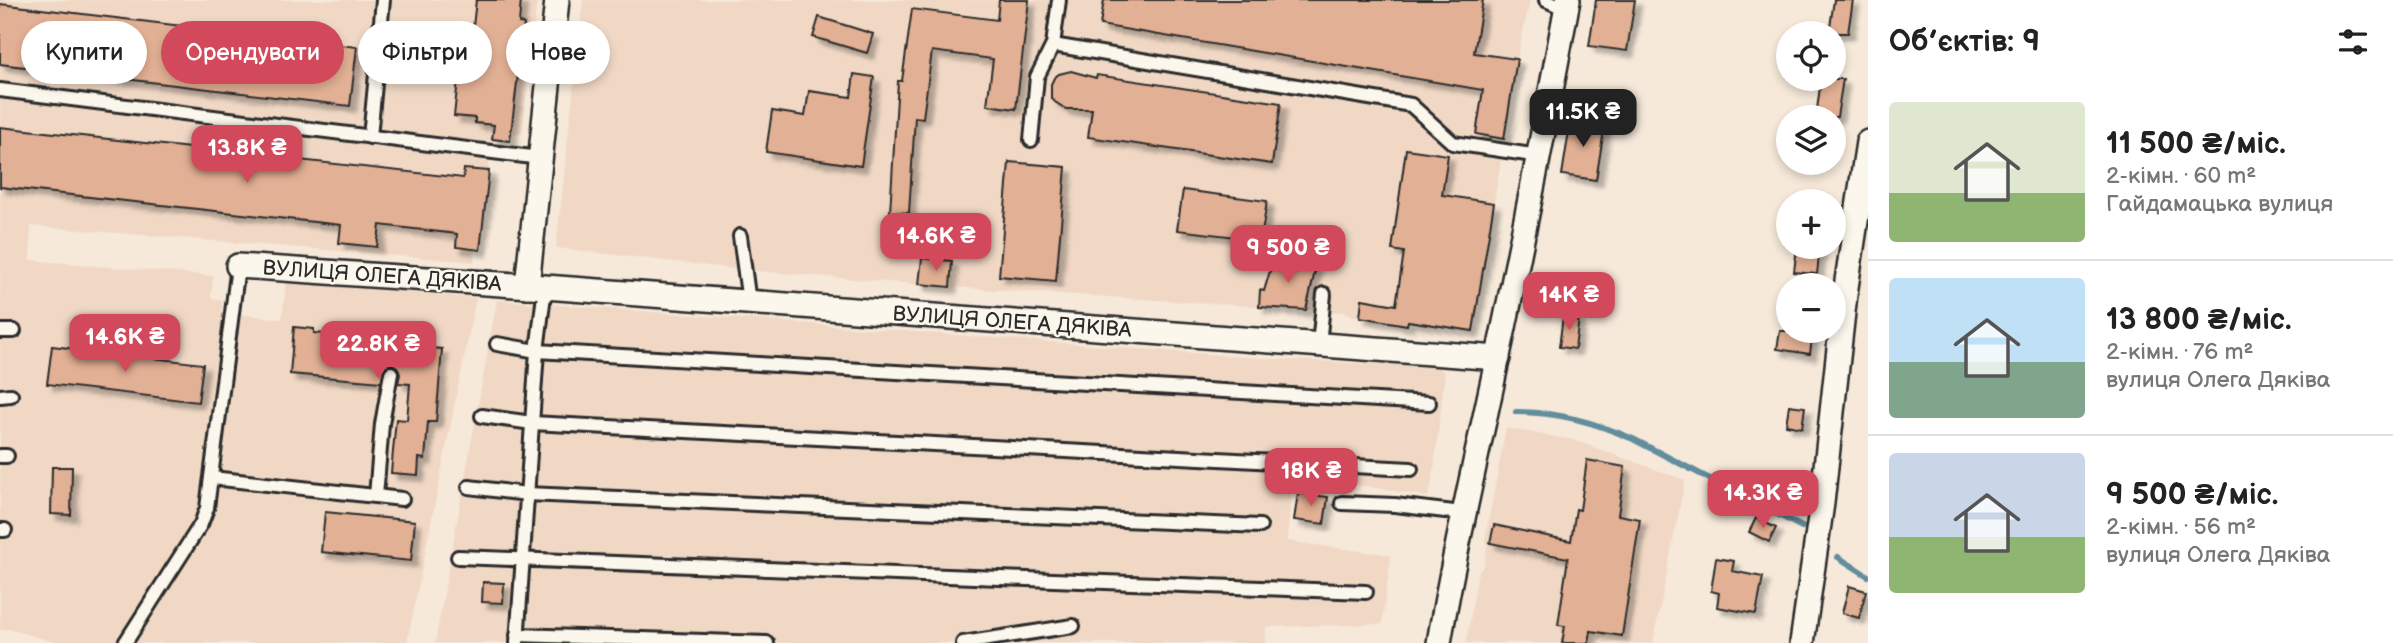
<!DOCTYPE html>
<html lang="uk">
<head>
<meta charset="utf-8">
<style>
	body { margin:0; font-family:"Balsamiq Sans",sans-serif; background:#f6f6f6; color:#222; height:100vh; display:flex; flex-direction:column; font-size:26px; white-space:nowrap }
	* { box-sizing:border-box; margin:0 }
	p { font-size:23px; color:#767676 }
	.icon { flex:none; width:38px; height:38px; fill:none; stroke:currentColor; stroke-width:2; stroke-linecap:round; stroke-linejoin:round }
	.map { position:relative; flex:1; overflow:hidden }
	.details { display:flex; flex-direction:column; background:#fff; width:525px }
	.details>* { flex:none }
	.banner { position:absolute; left:21px; top:21px; width:665px; height:63px; display:flex; gap:14px }
	.fabs { position:absolute; left:1776px; top:21px; display:grid; gap:14px }
	.fabs a { display:grid; place-items:center; width:70px; height:70px; border-radius:50%; background:#fff; box-shadow:0 4px 10px #0003; font-size:35px }
	.price { position:absolute; translate:-50% -60px; padding:0 16px; border-radius:14px; background:#d1495b; color:#fff; font-size:23px; line-height:46px; filter:drop-shadow(0 2px 4px #0008) }
	.price::after { content:''; position:absolute; left:50%; top:42px; width:21px; height:16px; margin-left:-10px; background:inherit; clip-path:polygon(0 0,100% 0,50% 100%) }
	.price.selected { background:#222; color:#fff }
	ul { padding:0; list-style:none }
	li { display:flex; align-items:center; gap:21px; height:175px; padding:0 21px }
	li+li { border-top:2px solid #e0e0e0 }
	li span { display:grid; place-items:center; flex:none; width:196px; height:140px; border-radius:7px; color:#555 }
	li>.icon { margin-inline-start:auto }
	span .icon { width:84px; height:84px; fill:#fffc; stroke-width:1 }
	li b { font-size:30px }
	h2 { display:flex; justify-content:space-between; align-items:center; height:84px; padding:0 21px; font-size:30px }
	.chip { padding:0 24px; border-radius:32px; background:#fff; box-shadow:0 4px 10px #0003; font-size:24px; line-height:63px }
	.chip.selected { background:#d1495b; color:#fff }
	main { display:flex; flex:1; min-height:0 }
	.map>svg:first-child { display:block }
	.built { fill:#f0d8c5 }
	.lines { fill:none; stroke-linecap:round; stroke-linejoin:round }
	.stream { stroke:#628d9c; stroke-width:6 }
	.building { fill:#e2b094; stroke:#2b2b2b; stroke-width:2; filter:url(#shadow) }
	.service-casing { stroke:#2b2b2b; stroke-width:18 }
	.minor-casing { stroke:#2b2b2b; stroke-width:28 }
	.service { stroke:#fbf7ec; stroke-width:12 }
	.minor { stroke:#fbf7ec; stroke-width:23 }
	.labels { text-anchor:middle; dominant-baseline:central; stroke-width:5; stroke-linejoin:round; paint-order:stroke }
	.street-label { font-size:21px; fill:#2b2b2b; stroke:#fbf7ec }
</style>
</head>
<body>
<main>
<div class="map">
<svg width="1868" height="643" viewBox="0 0 1868 643">
	<defs>
		<filter id="shadow"><feDropShadow dx="6" dy="6" stdDeviation="2" flood-color="#0004"/></filter>
	</defs>
	<rect width="100%" height="100%" fill="#f6e9da"/>
	<filter id="ink" filterUnits="userSpaceOnUse"><feTurbulence type="fractalNoise" baseFrequency=".0143" numOctaves="2"/><feDisplacementMap in="SourceGraphic" scale="14" xChannelSelector="R" yChannelSelector="G"/><feConvolveMatrix kernelMatrix="1 2 1 2 8 2 1 2 1" color-interpolation-filters="sRGB"/></filter>
	<g filter="url(#ink)">
		<!-- built -->
		<g class="built">
			<polygon points="0,0 537,0 522,134 511,134 511,141 492,140 480,250 475,250 474,262 31,226 30,260 213,276 211,298 222,300 222,312 282,319 286,282 476,298 407,643 58,643 8,629 0,630"/>
			<polygon points="583,0 1530,0 1517,59 1504,139 1494,138 1491,159 1501,160 1473,331 1409,321 1407,325 1353,316 1346,312 950,287 744,270 556,248"/>
			<polygon points="497,300 1274,359 1438,367 1445,372 1433,478 1428,497 1342,482 1293,480 1287,541 1391,555 1382,624 1266,627 1266,643 435,643"/>
			<polygon points="1506,428 1573,440 1685,480 1653,643 1466,643 1478,572 1484,565 1487,545 1485,539"/>
		</g>
		<g class="lines">
			<!-- stream -->
			<g class="stream">
				<path d="M1516,412C1558,412 1594,422 1633,439L1802,527"/>
				<polyline points="1838,557 1868,576"/>
			</g>
		</g>
		<!-- building -->
		<g class="building">
			<polygon points="476,0 521,0 519,23 524,24 510,141 492,139 494,125 475,123 475,118 454,116 460,61 469,62"/>
			<polygon points="999,0 1029,0 1016,109 987,105 993,59 932,51 923,118 915,117 909,213 890,212 898,81 902,81 912,9 997,20"/>
			<polygon points="1104,0 1483,0 1474,53 1517,59 1504,139 1476,134 1483,90 1100,25"/>
			<polygon points="1596,0 1635,0 1627,51 1589,46"/>
			<polygon points="1834,0 1853,0 1848,33 1829,33"/>
			<polygon points="0,4 357,47 350,106 0,64"/>
			<polygon points="819,17 873,34 867,53 813,37"/>
			<polygon points="1071,71 1096,78 1097,75 1281,103 1272,164 1088,137 1092,109 1066,109 1055,102 1051,97 1051,84 1054,78 1059,74"/>
			<polygon points="854,74 874,77 861,166 766,152 772,111 805,116 809,91 851,97"/>
			<polygon points="1821,79 1843,79 1837,117 1816,117"/>
			<polygon points="1571,118 1605,124 1596,180 1562,175"/>
			<polygon points="0,127 463,178 464,169 489,171 480,250 456,247 457,234 380,225 377,247 339,243 341,225 0,187"/>
			<polygon points="1406,149 1448,155 1442,195 1494,203 1473,331 1408,321 1407,325 1360,317 1362,299 1396,305 1404,252 1392,250"/>
			<polygon points="1009,162 1066,167 1056,281 999,276"/>
			<polygon points="1183,190 1267,201 1261,240 1177,230"/>
			<polygon points="1797,247 1820,247 1817,274 1794,272"/>
			<polygon points="1275,254 1316,267 1306,310 1259,307 1260,290 1264,291"/>
			<polygon points="922,258 952,261 950,287 919,284"/>
			<polygon points="1563,316 1579,318 1575,349 1559,347"/>
			<polygon points="294,327 314,329 314,333 384,339 384,344 442,349 436,422 428,422 425,459 419,458 418,475 391,473 396,419 407,420 410,384 398,383 400,374 397,367 392,364 385,367 381,382 290,374"/>
			<polygon points="1780,331 1813,331 1810,354 1777,349"/>
			<polygon points="52,346 203,364 198,402 47,384"/>
			<polygon points="1789,405 1805,407 1802,428 1786,425"/>
			<polygon points="1587,460 1625,467 1618,515 1640,519 1622,636 1591,631 1589,643 1562,643 1565,626 1558,625 1568,558 1490,543 1494,525 1571,541 1576,509 1580,510"/>
			<polygon points="52,467 72,467 71,515 51,514"/>
			<polygon points="1298,493 1328,497 1324,524 1294,520"/>
			<polygon points="325,512 415,521 411,561 321,552"/>
			<polygon points="1756,518 1776,528 1769,542 1749,532"/>
			<polygon points="1716,558 1734,561 1732,571 1763,577 1756,614 1717,607 1719,593 1711,591"/>
			<polygon points="483,582 504,583 503,603 482,602"/>
			<polygon points="1849,586 1866,591 1859,618 1842,613"/>
		</g>
		<g class="lines">
			<!-- service casing -->
			<g class="service-casing">
				<g id="service">
					<polyline points="1546,0 1566,9"/>
					<polyline points="1053,45 1411,105 1453,143 1539,156"/>
					<polyline points="0,90 540,158"/>
					<polyline points="370,137 383,0"/>
					<polyline points="1031,140 1037,77 1053,45 1059,0"/>
					<polyline points="740,236 749,302"/>
					<polyline points="0,331 14,331"/>
					<polyline points="497,344 537,351 1429,403"/>
					<polyline points="1319,345 1324,294"/>
					<polyline points="0,396 11,395"/>
					<polyline points="482,416 532,423 1411,469"/>
					<polyline points="0,456 7,456"/>
					<polyline points="212,478 402,499"/>
					<polyline points="469,487 527,494 1260,526"/>
					<polyline points="376,496 382,424 391,373"/>
					<polyline points="1342,503 1395,505 1462,513"/>
					<polyline points="0,530 5,530"/>
					<polyline points="458,557 1366,592"/>
					<polyline points="517,635 767,643"/>
					<polyline points="125,643 201,524 207,508 238,266"/>
					<polyline points="517,643 537,351 545,287"/>
					<polyline points="963,643 1073,626"/>
				</g>
			</g>
			<!-- minor casing -->
			<g class="minor-casing">
				<g id="minor">
					<polyline points="238,266 545,287 1498,358"/>
					<polyline points="527,286 557,0"/>
					<path d="M1439,643C1455,546 1478,452 1498,356C1523,238 1546,119 1568,0"/>
					<polyline points="1802,643 1822,503 1845,294 1868,142"/>
				</g>
			</g>
			<!-- service -->
			<use href="#service" class="service"/>
			<!-- minor -->
			<use href="#minor" class="minor"/>
		</g>
	</g>
	<g class="labels">
		<!-- street labels -->
		<g class="street-label">
			<text transform="translate(382 276) rotate(4)">ВУЛИЦЯ ОЛЕГА ДЯКІВА</text>
			<text transform="translate(1012 322) rotate(4)">ВУЛИЦЯ ОЛЕГА ДЯКІВА</text>
		</g>
	</g>
</svg>
<div class="fabs">
<a><svg class="icon" aria-label="locate" viewBox="0 0 24 24"><circle cx="12" cy="12" r="6"/><path d="M12 2v4M12 18v4M2 12h4M18 12h4"/></svg></a>
<a><svg class="icon" aria-label="layers" viewBox="0 0 24 24"><path d="M12 4l9 5-9 5-9-5zM3 14l9 5 9-5"/></svg></a>
<a>+</a>
<a>−</a>
</div>
<b class="price selected" style="left:1583px;top:149px">11.5K ₴</b>
<b class="price" style="left:247px;top:185px">13.8K ₴</b>
<b class="price" style="left:936px;top:273px">14.6K ₴</b>
<b class="price" style="left:1288px;top:285px">9 500 ₴</b>
<b class="price" style="left:1569px;top:332px">14K ₴</b>
<b class="price" style="left:125px;top:374px">14.6K ₴</b>
<b class="price" style="left:378px;top:381px">22.8K ₴</b>
<b class="price" style="left:1311px;top:508px">18K ₴</b>
<b class="price" style="left:1763px;top:530px">14.3K ₴</b>
<div class="banner">
<a class="chip">Купити</a>
<a class="chip selected">Орендувати</a>
<a class="chip">Фільтри</a>
<a class="chip">Нове</a>
</div>
</div>
<section class="details">
<h2>Об’єктів: 9<svg class="icon" aria-label="filters" viewBox="0 0 24 24"><path d="M4 7h16M4 17h16"/><circle cx="9" cy="7" r="2"/><circle cx="15" cy="17" r="2"/></svg></h2>
<ul>
<li><span style="background:linear-gradient(#dfe7d0 65%,#8fb573 0)"><svg class="icon" aria-label="home" viewBox="0 0 24 24"><path d="M3 11l9-7 9 7M6 9v11h12V9"/></svg></span><div><b>11 500 ₴/міс.</b><p>2-кімн. · 60 m²</p><p>Гайдамацька вулиця</p></div></li>
<li><span style="background:linear-gradient(#bfe0f5 60%,#7fa58c 0)"><svg class="icon" aria-label="home" viewBox="0 0 24 24"><path d="M3 11l9-7 9 7M6 9v11h12V9"/></svg></span><div><b>13 800 ₴/міс.</b><p>2-кімн. · 76 m²</p><p>вулиця Олега Дяківа</p></div></li>
<li><span style="background:linear-gradient(#c9d6e8 60%,#8fb573 0)"><svg class="icon" aria-label="home" viewBox="0 0 24 24"><path d="M3 11l9-7 9 7M6 9v11h12V9"/></svg></span><div><b>9 500 ₴/міс.</b><p>2-кімн. · 56 m²</p><p>вулиця Олега Дяківа</p></div></li>
</ul>
</section>
</main>
</body>
</html>
